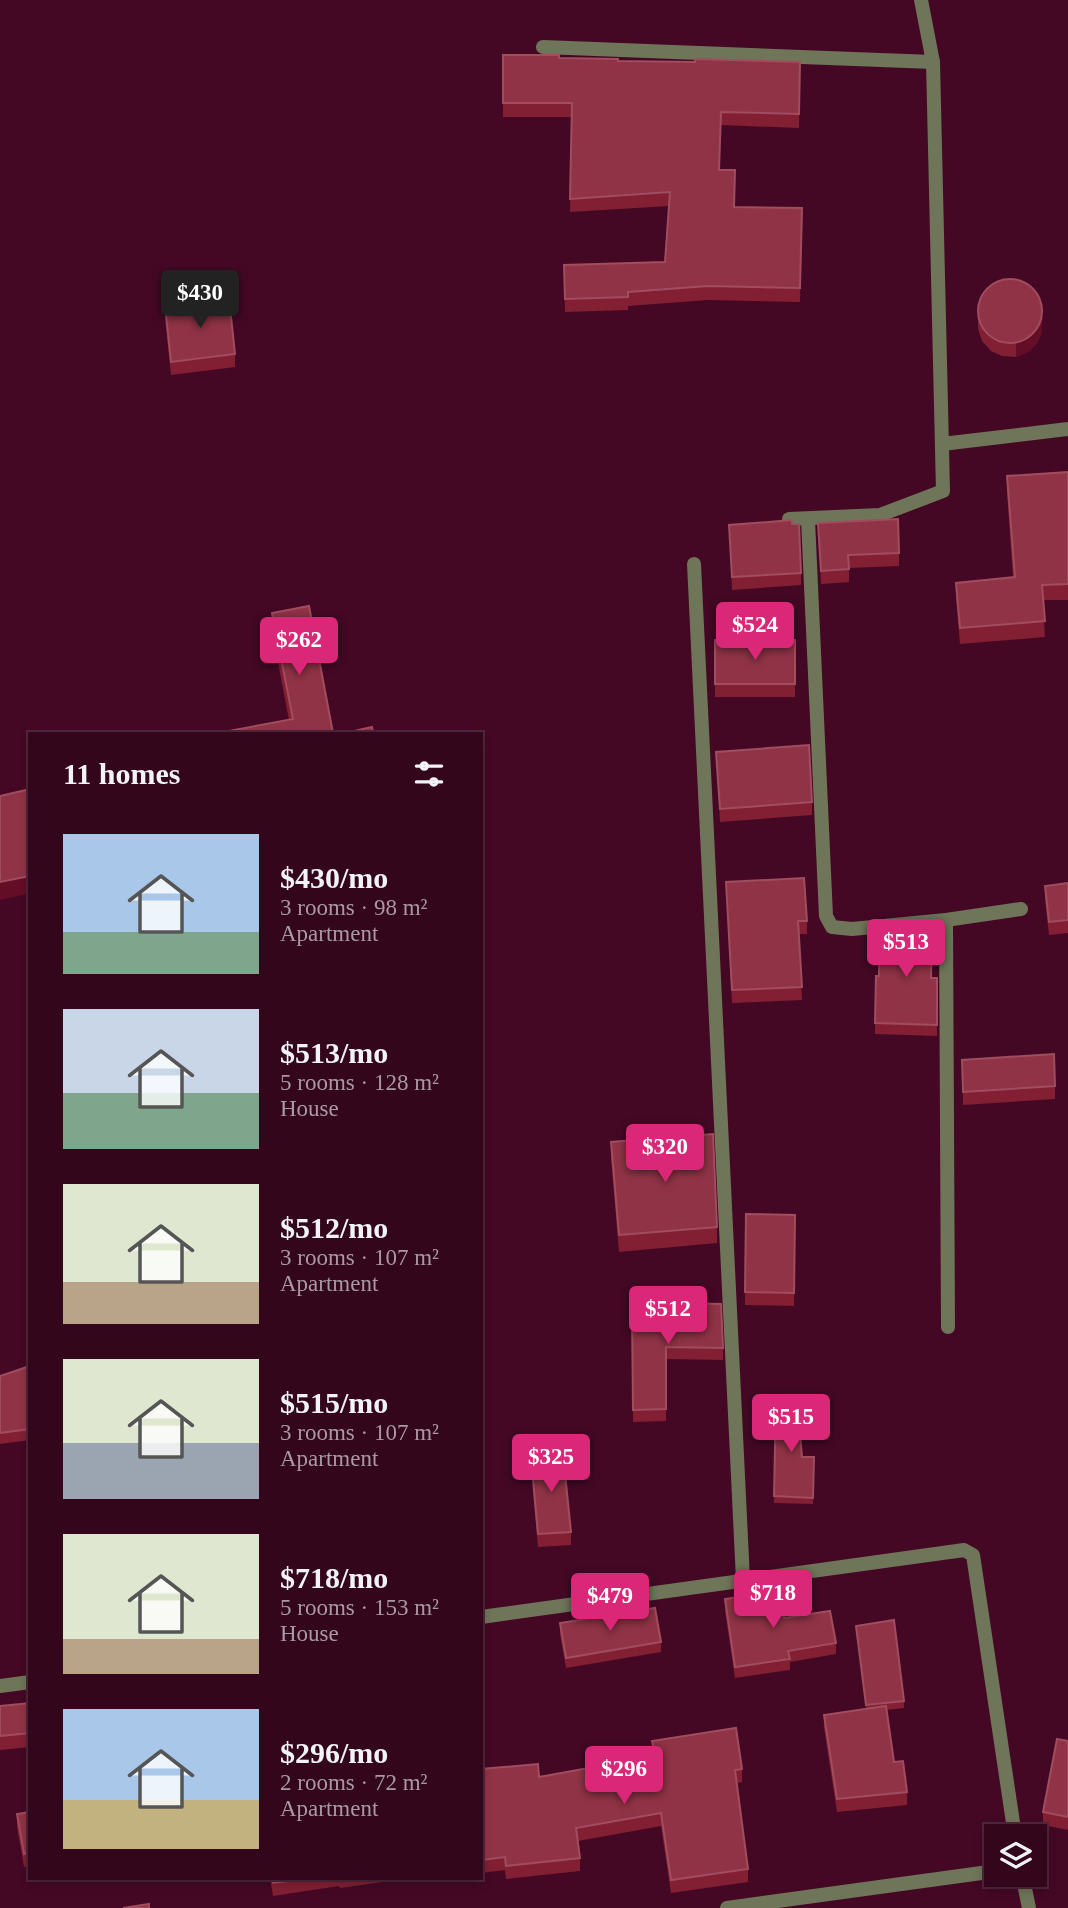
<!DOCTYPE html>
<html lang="en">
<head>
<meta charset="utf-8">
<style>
	body { margin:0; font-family:Georgia,serif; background:#3e1429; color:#f1f3f6; height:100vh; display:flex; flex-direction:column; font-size:26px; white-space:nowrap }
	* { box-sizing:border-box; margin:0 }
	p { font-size:23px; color:#a999a3 }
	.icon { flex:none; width:38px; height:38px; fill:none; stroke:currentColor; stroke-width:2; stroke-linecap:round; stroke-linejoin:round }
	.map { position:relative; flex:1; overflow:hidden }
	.panel { position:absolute; left:28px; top:732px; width:455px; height:1148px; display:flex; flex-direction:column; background:#33061c; border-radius:0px; box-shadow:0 4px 10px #0003,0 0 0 2px #4e273b }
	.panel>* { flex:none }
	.buttons { position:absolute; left:984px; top:1824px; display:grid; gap:14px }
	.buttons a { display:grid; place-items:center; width:63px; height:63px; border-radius:0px; background:#33061c; box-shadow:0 4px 10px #0003,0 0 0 2px #4e273b; font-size:35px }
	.price { position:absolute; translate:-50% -60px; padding:0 16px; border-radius:7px; background:#db2777; color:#fff; font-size:23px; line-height:46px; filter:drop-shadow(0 2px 4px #0008) }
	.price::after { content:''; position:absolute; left:50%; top:42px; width:21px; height:16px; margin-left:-10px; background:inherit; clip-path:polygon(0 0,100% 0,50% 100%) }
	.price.active { background:#222; color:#fff }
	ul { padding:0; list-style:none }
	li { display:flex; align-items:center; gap:21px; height:175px; padding:0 35px }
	li span { display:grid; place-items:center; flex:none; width:196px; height:140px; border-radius:0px; color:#555 }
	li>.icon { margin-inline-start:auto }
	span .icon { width:84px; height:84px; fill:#fffc; stroke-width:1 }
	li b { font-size:30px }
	h2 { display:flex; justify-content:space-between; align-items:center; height:84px; padding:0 35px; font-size:30px }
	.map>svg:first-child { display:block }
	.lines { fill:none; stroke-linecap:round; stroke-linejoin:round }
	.street { stroke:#6f7559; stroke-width:14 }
	.wall { fill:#821f33 }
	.shaded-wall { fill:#640d26 }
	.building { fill:#903346; stroke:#a14c5f; stroke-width:2 }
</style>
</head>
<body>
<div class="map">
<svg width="1068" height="1908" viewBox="0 0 1068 1908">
	<rect width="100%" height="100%" fill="#440825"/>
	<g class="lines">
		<!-- street -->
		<g class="street">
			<polyline points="543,47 933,62"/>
			<polyline points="942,444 1068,429"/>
			<polyline points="789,519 880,515 943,491 933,62 921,0"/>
			<polyline points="808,520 826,916 832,927 852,929 946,920 1021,909"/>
			<polyline points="694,564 743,1580"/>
			<polyline points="946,920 948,1327"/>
			<polyline points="481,1617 964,1550 973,1555 1015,1836"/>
			<polyline points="0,1686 30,1682"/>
			<polyline points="1022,1874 1029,1908"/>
			<polyline points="727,1908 996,1871"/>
		</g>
	</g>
	<!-- wall -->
	<g class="wall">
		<polygon points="503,55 618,61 800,62 799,128 721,125 719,170 734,207 802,208 800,302 708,300 628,306 628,310 565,312 564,265 665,262 669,206 570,212 572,117 503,117"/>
		<polygon points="978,304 1042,332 1037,343 1028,352 1016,357 1002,356 991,351 982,341 978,329"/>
		<polygon points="165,305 235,354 235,367 171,375 165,318"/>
		<polygon points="1068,472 1068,600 1043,600 1045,637 960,644 956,598 956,583 1013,578 1007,492 1007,476"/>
		<polygon points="818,523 899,553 899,566 849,568 849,582 821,584"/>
		<polygon points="729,525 801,573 801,585 732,590"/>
		<polygon points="272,613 333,733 289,720 272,631"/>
		<rect x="715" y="640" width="80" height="57"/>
		<polygon points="716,752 812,802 812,815 720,822"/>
		<polygon points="726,882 807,921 807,934 799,934 802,1000 732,1003"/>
		<polygon points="1068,883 1068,933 1049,935 1045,899 1045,886"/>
		<polygon points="876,976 937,978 937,1036 875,1034"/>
		<polygon points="962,1060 1055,1086 1055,1099 963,1105"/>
		<polygon points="611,1142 717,1227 717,1243 619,1252 611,1158"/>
		<polygon points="746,1214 795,1215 794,1306 745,1305"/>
		<polygon points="632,1311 723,1348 723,1360 666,1359 666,1421 633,1422"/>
		<polygon points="30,1366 30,1440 0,1444 0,1376"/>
		<polygon points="776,1399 802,1457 814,1457 813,1504 774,1503"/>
		<polygon points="531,1457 571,1532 571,1545 538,1547 531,1469"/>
		<polygon points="725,1599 784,1618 836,1643 836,1654 790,1662 790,1670 735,1678 725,1611"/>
		<polygon points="560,1623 661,1642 661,1652 566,1668 560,1634"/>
		<polygon points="856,1626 904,1701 904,1708 886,1710 894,1762 907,1792 907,1805 837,1812 824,1728 824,1715 866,1709"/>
		<polygon points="30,1703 30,1747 0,1750 0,1706"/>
		<polygon points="652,1741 742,1769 742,1782 736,1783 748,1869 748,1882 671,1893 661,1826 578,1841 580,1858 580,1871 506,1879 505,1870 481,1873 481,1769 539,1777 653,1757"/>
		<polygon points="1068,1741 1068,1830 1043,1825 1043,1812"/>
		<polygon points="30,1812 30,1866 24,1867 17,1827 17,1814"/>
		<polygon points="270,1878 432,1878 404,1881 404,1879 340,1888 339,1886 273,1896"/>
	</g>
	<!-- shaded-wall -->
	<g class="shaded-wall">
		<polygon points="1043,306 1042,332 1037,343 1028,352 1016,357 1016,344"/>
		<polygon points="30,876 30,893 0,900 0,882"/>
	</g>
	<!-- building -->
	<g class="building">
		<polygon points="503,55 559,55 559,58 618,59 618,61 695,62 695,59 800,62 799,114 721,112 719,170 735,170 734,207 802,208 800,288 708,286 628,292 628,297 565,299 564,265 665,262 670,192 570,199 572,103 503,103"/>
		<circle cx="1010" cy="311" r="32"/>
		<polygon points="229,298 235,354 171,362 165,305"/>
		<polygon points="1068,472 1068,584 1042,585 1045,621 960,628 956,583 1015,577 1007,476"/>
		<polygon points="898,519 899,553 848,555 849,569 821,571 818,523"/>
		<polygon points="792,520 792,524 799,524 801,573 732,577 729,525"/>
		<polygon points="309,606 333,733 218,733 293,719 272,613"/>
		<rect x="715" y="640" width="80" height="44"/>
		<polygon points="372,727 373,733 345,733"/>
		<polygon points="809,745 812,802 720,809 716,752"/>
		<polygon points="30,789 30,876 0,882 0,796"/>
		<polygon points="804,878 807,921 798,921 802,987 732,990 726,882"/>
		<polygon points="1068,883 1068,920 1049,922 1045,886"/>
		<polygon points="880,930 932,932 931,978 937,978 937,1025 875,1023 876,976 879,976"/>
		<polygon points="1054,1054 1055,1086 963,1092 962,1060"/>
		<polygon points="713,1134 717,1227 619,1235 611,1142"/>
		<polygon points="746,1214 795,1215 794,1293 745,1292"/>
		<polygon points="680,1303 721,1304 723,1348 666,1347 666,1409 633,1410 632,1311 680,1310"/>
		<polygon points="30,1366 30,1429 0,1433 0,1376"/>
		<polygon points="797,1398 802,1457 814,1457 813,1498 774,1496 776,1399"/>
		<polygon points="563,1454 571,1532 538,1534 531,1457"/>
		<polygon points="780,1591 784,1618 830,1611 836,1643 788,1651 790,1659 735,1667 725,1599"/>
		<polygon points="655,1608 661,1642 566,1658 560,1623"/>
		<polygon points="894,1620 904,1701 866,1705 856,1626"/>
		<polygon points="30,1703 30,1733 0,1736 0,1706"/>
		<polygon points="886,1706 894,1762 903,1761 907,1792 837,1799 824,1715"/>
		<polygon points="736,1728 742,1769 735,1770 748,1869 671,1880 661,1813 576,1828 580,1858 506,1866 505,1857 481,1860 481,1769 538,1764 539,1777 655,1756 652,1741"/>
		<polygon points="1057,1739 1068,1741 1068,1817 1043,1812"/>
		<polygon points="30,1812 30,1853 24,1854 17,1814"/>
		<polygon points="272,1878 311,1878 273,1883"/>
		<polygon points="149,1904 149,1908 123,1908"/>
	</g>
</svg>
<div class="buttons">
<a><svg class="icon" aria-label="layers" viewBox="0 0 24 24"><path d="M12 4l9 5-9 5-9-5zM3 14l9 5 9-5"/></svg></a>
</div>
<b class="price active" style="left:200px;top:330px">$430</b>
<b class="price" style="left:755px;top:662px">$524</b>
<b class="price" style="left:299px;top:677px">$262</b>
<b class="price" style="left:906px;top:979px">$513</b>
<b class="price" style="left:665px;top:1184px">$320</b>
<b class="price" style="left:668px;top:1346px">$512</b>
<b class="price" style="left:791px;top:1454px">$515</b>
<b class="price" style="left:551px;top:1494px">$325</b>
<b class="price" style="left:773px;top:1630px">$718</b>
<b class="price" style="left:610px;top:1633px">$479</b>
<b class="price" style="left:624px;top:1806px">$296</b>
<section class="panel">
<h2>11 homes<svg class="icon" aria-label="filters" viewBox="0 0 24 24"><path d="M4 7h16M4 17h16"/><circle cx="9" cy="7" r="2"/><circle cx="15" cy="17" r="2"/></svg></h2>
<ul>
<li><span style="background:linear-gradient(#a9c7e8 70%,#7fa58c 0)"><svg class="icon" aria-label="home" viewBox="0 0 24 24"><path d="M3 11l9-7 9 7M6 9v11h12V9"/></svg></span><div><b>$430/mo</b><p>3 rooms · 98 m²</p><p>Apartment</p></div></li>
<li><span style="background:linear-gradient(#c9d6e8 60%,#7fa58c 0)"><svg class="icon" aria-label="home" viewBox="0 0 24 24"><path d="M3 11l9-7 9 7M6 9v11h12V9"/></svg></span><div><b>$513/mo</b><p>5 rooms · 128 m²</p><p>House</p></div></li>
<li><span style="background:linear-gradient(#dfe7d0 70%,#b9a48a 0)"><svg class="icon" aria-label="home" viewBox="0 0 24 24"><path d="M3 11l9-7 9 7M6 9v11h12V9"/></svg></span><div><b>$512/mo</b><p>3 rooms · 107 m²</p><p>Apartment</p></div></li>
<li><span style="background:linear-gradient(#dfe7d0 60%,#9aa5b1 0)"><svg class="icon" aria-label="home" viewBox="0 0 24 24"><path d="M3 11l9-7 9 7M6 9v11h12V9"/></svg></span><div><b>$515/mo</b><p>3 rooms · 107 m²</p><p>Apartment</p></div></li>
<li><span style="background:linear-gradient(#dfe7d0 75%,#b9a48a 0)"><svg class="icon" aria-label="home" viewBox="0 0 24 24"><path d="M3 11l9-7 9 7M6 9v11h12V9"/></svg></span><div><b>$718/mo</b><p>5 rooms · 153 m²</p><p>House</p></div></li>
<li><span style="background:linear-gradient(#a9c7e8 65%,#c2b280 0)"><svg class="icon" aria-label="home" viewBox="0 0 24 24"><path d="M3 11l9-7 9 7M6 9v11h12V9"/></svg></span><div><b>$296/mo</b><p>2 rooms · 72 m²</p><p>Apartment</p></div></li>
</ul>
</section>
</div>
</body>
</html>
